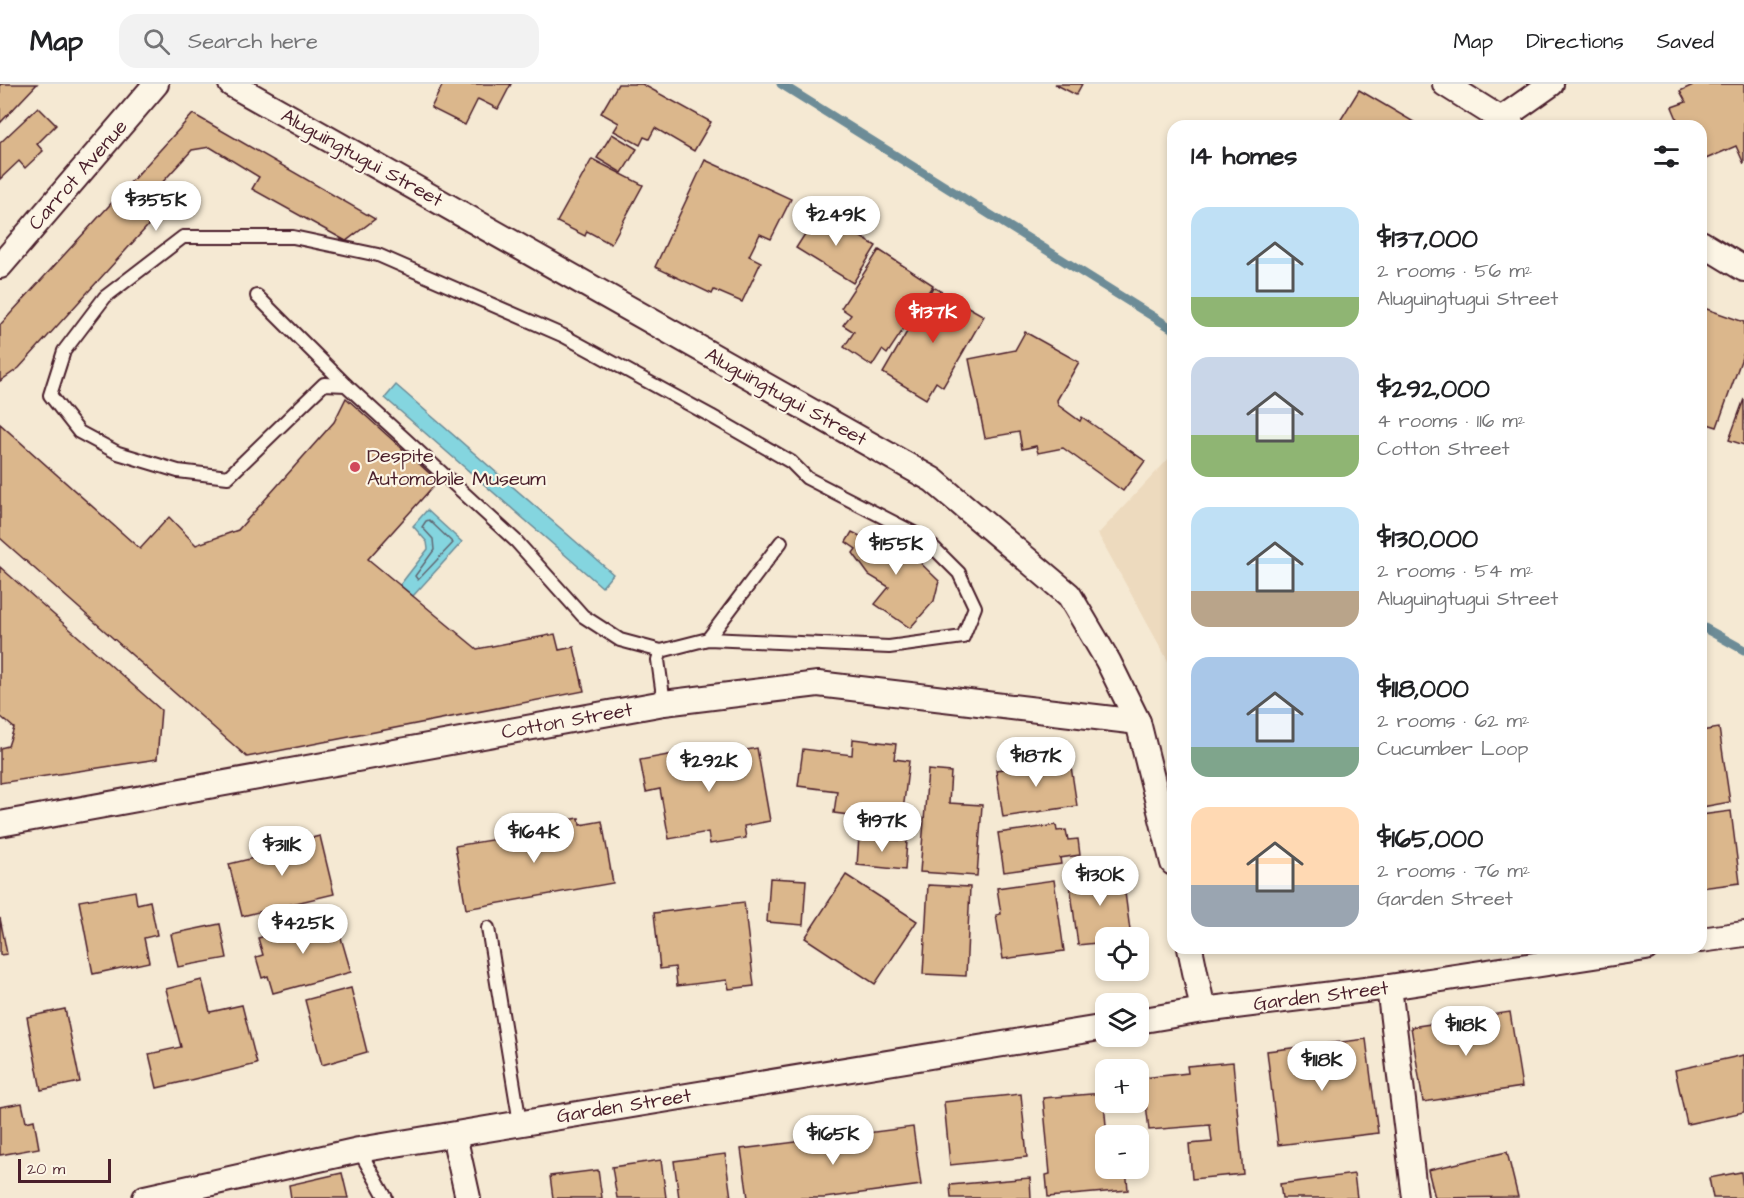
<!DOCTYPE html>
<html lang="en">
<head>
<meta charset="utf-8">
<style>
	body { margin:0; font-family:"Architects Daughter",sans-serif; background:#f2f2f2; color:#202124; height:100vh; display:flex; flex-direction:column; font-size:22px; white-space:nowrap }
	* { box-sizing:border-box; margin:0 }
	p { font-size:20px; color:#757577 }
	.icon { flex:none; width:33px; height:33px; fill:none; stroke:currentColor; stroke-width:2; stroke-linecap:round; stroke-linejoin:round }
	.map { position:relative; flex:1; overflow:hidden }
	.panel { position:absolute; left:1167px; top:36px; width:540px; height:834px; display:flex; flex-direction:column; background:#fff; border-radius:18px; box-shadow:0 3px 9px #0003 }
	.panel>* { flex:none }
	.fabs { position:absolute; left:1095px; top:843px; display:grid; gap:12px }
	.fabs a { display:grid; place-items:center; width:54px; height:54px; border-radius:12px; background:#fff; box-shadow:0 3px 9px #0003; font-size:30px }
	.scale { position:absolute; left:18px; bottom:15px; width:93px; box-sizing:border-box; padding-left:6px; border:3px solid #4a1f2b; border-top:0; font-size:16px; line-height:21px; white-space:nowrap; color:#4a1f2b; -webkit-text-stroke:4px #fcf5e5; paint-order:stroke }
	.price { position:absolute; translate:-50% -51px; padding:0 14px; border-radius:21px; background:#fff; color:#222; font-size:20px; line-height:39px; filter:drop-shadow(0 2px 3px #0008) }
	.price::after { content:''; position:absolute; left:50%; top:36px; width:18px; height:14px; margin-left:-9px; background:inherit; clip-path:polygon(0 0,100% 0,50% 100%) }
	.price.active { background:#d93025; color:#fff }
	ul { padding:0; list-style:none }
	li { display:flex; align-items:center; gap:18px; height:150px; padding:0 24px }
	li span { display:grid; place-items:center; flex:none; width:168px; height:120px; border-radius:18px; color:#555 }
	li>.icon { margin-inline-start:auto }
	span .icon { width:72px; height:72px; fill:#fffc; stroke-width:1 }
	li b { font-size:26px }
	h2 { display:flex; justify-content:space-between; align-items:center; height:72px; padding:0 24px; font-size:26px }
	header { display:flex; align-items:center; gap:36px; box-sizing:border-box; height:84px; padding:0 30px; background:#fff; border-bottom:2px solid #e0e0e0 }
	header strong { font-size:28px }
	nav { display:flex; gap:33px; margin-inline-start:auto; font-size:21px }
	.search { width:420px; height:54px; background:#f2f2f2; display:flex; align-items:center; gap:15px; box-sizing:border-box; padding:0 21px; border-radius:18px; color:#757577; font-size:22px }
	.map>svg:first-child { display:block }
	.built { fill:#eddabe }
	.water { fill:#84d5df; stroke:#6d8c97; stroke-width:1.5 }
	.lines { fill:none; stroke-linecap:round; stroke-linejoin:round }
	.shore { stroke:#616873; stroke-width:1.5 }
	.stream { stroke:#6d8c97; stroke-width:9 }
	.building { fill:#dbb78c; stroke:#4a1f2b; stroke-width:1.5 }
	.service-casing { stroke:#4a1f2b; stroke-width:16 }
	.minor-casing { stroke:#4a1f2b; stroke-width:28 }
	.service { stroke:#fcf5e5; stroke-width:12 }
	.minor { stroke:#fcf5e5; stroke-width:24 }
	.poi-dot { fill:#d1495b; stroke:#fcf5e5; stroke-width:2 }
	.labels { text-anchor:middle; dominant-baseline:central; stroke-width:4.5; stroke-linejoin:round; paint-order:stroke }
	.street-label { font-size:20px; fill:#4a1f2b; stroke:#fcf5e5 }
	.poi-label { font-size:20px; fill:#4a1f2b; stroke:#fcf5e5; text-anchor:start }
</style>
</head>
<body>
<header>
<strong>Map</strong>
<div class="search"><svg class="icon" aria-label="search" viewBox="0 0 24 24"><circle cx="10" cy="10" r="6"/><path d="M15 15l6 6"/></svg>Search here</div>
<nav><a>Map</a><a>Directions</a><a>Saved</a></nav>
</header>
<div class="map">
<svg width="1744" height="1114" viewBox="0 0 1744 1114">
	<rect width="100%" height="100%" fill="#f5e9d3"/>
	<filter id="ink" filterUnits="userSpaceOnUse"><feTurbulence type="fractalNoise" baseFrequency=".0167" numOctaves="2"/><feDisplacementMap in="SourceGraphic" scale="12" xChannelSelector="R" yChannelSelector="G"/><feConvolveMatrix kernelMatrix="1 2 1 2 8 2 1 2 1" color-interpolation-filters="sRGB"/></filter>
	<g filter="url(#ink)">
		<!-- built -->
		<polygon class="built" points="1173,370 1173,586 1098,450"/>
		<!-- water -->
		<g class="water">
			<polygon points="396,301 613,490 602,503 385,314"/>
			<polygon points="427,426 462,458 413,512 400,501 428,465 427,458 413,442"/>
		</g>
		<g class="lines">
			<!-- shore -->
			<polygon class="shore" points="429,436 453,459 418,496 415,492 434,466 433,455 422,443 426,437"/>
			<!-- stream -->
			<g class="stream">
				<polyline points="781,0 1173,245"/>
				<polyline points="1701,542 1744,566"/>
			</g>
		</g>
		<!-- building -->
		<g class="building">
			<polygon points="0,0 37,0 0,39"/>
			<polygon points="443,0 511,0 498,25 478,15 465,41 431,24"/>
			<polygon points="618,0 642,0 711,38 694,67 655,44 649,55 644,53 640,61 614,47 619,39 601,29"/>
			<polygon points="1055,0 1082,0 1076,11"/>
			<polygon points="1695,0 1744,0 1744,80 1736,62 1701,77 1701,42 1680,42 1672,23 1686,18 1680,7"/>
			<polygon points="1359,6 1419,41 1348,42 1340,37"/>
			<polygon points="38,23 56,41 37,60 43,67 25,84 19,77 0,95 0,59"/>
			<polygon points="193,30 375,135 346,157 252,105 259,93 210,63 192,66 160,101 165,123 19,284 0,297 0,241"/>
			<polygon points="612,50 637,65 622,89 597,74"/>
			<polygon points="592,75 643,101 611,160 587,147 585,152 557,138"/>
			<polygon points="705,76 791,115 771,155 760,150 749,172 761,178 742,218 714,206 712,210 655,183"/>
			<polygon points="819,128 876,162 853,199 796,164"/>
			<polygon points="879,166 933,201 887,270 882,266 872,282 844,263 854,248 843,241 851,231 841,224"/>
			<polygon points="933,203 984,232 943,303 936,298 926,315 883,289"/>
			<polygon points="1701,223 1744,238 1744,268 1717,343 1701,338"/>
			<polygon points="1025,248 1079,278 1057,316 1058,321 1080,337 1082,333 1145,377 1123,407 1063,364 1038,369 1036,362 1022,365 1019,348 985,354 969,275 1015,266"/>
			<polygon points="346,314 438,397 368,475 477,565 555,550 559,566 574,563 584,607 247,673 0,454 0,340 140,465 169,433 196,461 238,446 334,338"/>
			<polygon points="1744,315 1744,361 1729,356"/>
			<polygon points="868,446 904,463 939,497 934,517 910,544 875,520 889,503 869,491 853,469 856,465 846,458 852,448 862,453"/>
			<polygon points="0,483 161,626 157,675 0,699 0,664 8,662 14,644 0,632"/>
			<polygon points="1719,644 1730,718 1702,723 1701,647"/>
			<polygon points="853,655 896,660 894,675 909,677 900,752 870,748 872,734 834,729 837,707 798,702 803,665 852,671"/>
			<polygon points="757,664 770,737 744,742 746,754 710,760 708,748 669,755 660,705 646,708 640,676 696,666 697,675"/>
			<polygon points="1070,676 1077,722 1003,733 996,686"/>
			<polygon points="928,686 951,688 949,719 982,721 977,792 920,788"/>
			<polygon points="1731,727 1740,799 1701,804 1701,731"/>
			<polygon points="579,734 580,741 602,737 613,799 466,825 455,762 503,754 502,749 529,745 529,749 559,744 558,738"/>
			<polygon points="1056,741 1057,747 1066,746 1068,756 1078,755 1080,771 1060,774 1061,780 1004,788 998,749"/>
			<polygon points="320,752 334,810 242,832 229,780 262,772 261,766"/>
			<polygon points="859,753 907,757 905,786 857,781"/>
			<polygon points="1122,786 1131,854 1106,854 1106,858 1078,861 1069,793"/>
			<polygon points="846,791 917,837 875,900 805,854"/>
			<polygon points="770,794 806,796 803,841 767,838"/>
			<polygon points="1054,796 1064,867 1003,875 996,831 1001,830 997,804"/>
			<polygon points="928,801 970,803 966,892 923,890"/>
			<polygon points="135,807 137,820 150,817 157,851 144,854 149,878 93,890 79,817"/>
			<polygon points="744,818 754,902 729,905 727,896 677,902 675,883 660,885 654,829"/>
			<polygon points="335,833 351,888 273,909 268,892 262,894 256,873 263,871 258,854"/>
			<polygon points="0,834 7,870 0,871"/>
			<polygon points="220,840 227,874 178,883 171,850"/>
			<polygon points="202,896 210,928 242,921 257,980 157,1004 149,970 181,963 166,905"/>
			<polygon points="351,904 367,968 322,981 305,916"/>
			<polygon points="65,925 80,998 41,1006 27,933"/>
			<polygon points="1510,928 1522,1003 1423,1018 1411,943"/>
			<polygon points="1366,955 1378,1049 1278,1061 1267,967"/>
			<polygon points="1744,971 1744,1028 1687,1040 1675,986"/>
			<polygon points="1233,978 1243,1090 1192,1095 1189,1060 1212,1058 1210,1041 1149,1046 1143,994 1188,989 1187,982"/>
			<polygon points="1103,1009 1107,1052 1106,1084 1126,1084 1128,1106 1048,1113 1046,1091 1050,1090 1043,1014"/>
			<polygon points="1021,1010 1027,1073 950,1081 944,1018"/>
			<polygon points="22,1019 26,1038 34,1036 39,1064 0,1071 0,1023"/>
			<polygon points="913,1043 921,1101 824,1114 748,1114 741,1065"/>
			<polygon points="1507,1068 1518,1113 1435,1114 1428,1086"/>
			<polygon points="725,1070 731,1114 679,1114 674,1077"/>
			<polygon points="661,1076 666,1114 617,1114 612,1083"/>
			<polygon points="598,1086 602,1114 553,1114 550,1092"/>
			<polygon points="1741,1088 1744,1114 1713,1114 1709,1094"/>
			<polygon points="342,1089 348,1114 291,1114 289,1101"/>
			<polygon points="1354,1090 1357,1114 1282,1114 1280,1100"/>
			<polygon points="1030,1094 1031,1114 951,1114 950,1101"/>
		</g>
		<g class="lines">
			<!-- service casing -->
			<g class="service-casing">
				<g id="service">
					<polyline points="257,212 346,301"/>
					<polyline points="708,555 781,458"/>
					<polyline points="661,567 620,556 583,532 516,457 346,301 324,300 228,393 178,387 118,369 79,348 50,311 64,267 105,213 183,153 293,153 378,171 564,252 711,332 791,378 807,394 924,454 959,489 975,523 963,553 889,563 708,555 661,567 658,576 664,619"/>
					<polyline points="488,844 520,1039"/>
					<polyline points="359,1066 386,1114"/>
				</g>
			</g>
			<!-- minor casing -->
			<g class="minor-casing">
				<g id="minor">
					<polyline points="231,0 933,396 1069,511 1108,577 1138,638 1173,779"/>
					<polyline points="1445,0 1512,42"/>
					<polyline points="1501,35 1551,0"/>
					<polyline points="1701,159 1744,185"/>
					<polyline points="0,182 156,0"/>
					<polyline points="0,740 664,619 818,600 1138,638"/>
					<polyline points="1701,856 1744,850"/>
					<polyline points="1190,864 1203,926"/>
					<polyline points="1389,903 1415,1114"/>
					<polyline points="1138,937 1203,926 1389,903 1646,864"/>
					<polyline points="454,1051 468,1114"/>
					<polyline points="145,1114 359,1066 1106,943"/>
				</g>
			</g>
			<!-- service -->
			<use href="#service" class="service"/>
			<!-- minor -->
			<use href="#minor" class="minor"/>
		</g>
	</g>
	<!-- markers -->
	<circle class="poi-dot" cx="355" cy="383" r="6"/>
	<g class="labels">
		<!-- street labels -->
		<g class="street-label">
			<text transform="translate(362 74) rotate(29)">Aluguingtugui Street</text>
			<text transform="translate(78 91) rotate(-49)">Carrot Avenue</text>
			<text transform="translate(786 313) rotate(29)">Aluguingtugui Street</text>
			<text transform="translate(567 637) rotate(-10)">Cotton Street</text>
			<text transform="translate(1321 912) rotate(-7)">Garden Street</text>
			<text transform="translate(624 1022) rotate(-9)">Garden Street</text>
		</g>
		<!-- poi labels -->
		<g class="poi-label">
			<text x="367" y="372">Despite<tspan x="367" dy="23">Automobile Museum</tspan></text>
		</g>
	</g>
</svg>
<div class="fabs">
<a><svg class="icon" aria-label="locate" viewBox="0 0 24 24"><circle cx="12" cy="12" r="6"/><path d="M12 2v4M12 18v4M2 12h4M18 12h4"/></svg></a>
<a><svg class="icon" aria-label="layers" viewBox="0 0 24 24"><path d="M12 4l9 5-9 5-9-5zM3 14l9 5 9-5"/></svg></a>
<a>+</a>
<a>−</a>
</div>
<div class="scale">20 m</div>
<b class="price" style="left:156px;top:148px">$355K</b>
<b class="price" style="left:836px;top:163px">$249K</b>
<b class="price active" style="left:933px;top:260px">$137K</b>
<b class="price" style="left:896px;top:492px">$155K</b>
<b class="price" style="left:1036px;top:704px">$187K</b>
<b class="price" style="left:709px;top:709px">$292K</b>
<b class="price" style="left:882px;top:769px">$197K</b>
<b class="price" style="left:534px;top:780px">$164K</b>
<b class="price" style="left:282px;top:793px">$311K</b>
<b class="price" style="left:1100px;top:823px">$130K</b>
<b class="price" style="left:303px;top:871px">$425K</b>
<b class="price" style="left:1466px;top:973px">$118K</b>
<b class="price" style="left:1322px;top:1008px">$118K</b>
<b class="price" style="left:833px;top:1082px">$165K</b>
<section class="panel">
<h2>14 homes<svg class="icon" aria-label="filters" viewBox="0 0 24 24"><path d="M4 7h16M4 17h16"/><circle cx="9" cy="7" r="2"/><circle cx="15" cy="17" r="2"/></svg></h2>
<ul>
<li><span style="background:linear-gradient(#bfe0f5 75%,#8fb573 0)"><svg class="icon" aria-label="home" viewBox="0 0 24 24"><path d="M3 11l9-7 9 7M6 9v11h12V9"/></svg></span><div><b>$137,000</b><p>2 rooms · 56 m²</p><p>Aluguingtugui Street</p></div></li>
<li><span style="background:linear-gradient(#c9d6e8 65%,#8fb573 0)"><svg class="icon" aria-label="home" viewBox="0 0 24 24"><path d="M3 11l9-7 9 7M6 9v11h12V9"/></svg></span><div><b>$292,000</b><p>4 rooms · 116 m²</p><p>Cotton Street</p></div></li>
<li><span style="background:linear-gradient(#bfe0f5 70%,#b9a48a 0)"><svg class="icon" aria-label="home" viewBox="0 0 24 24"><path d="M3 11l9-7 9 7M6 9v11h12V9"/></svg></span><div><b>$130,000</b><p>2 rooms · 54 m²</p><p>Aluguingtugui Street</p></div></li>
<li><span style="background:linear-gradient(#a9c7e8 75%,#7fa58c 0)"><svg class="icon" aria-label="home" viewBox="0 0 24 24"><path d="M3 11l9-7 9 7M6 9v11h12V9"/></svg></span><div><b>$118,000</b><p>2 rooms · 62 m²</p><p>Cucumber Loop</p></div></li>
<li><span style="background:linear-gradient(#ffd9b3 65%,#9aa5b1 0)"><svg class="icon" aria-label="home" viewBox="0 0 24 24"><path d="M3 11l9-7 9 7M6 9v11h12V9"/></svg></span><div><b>$165,000</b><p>2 rooms · 76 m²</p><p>Garden Street</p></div></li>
</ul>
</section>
</div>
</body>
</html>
